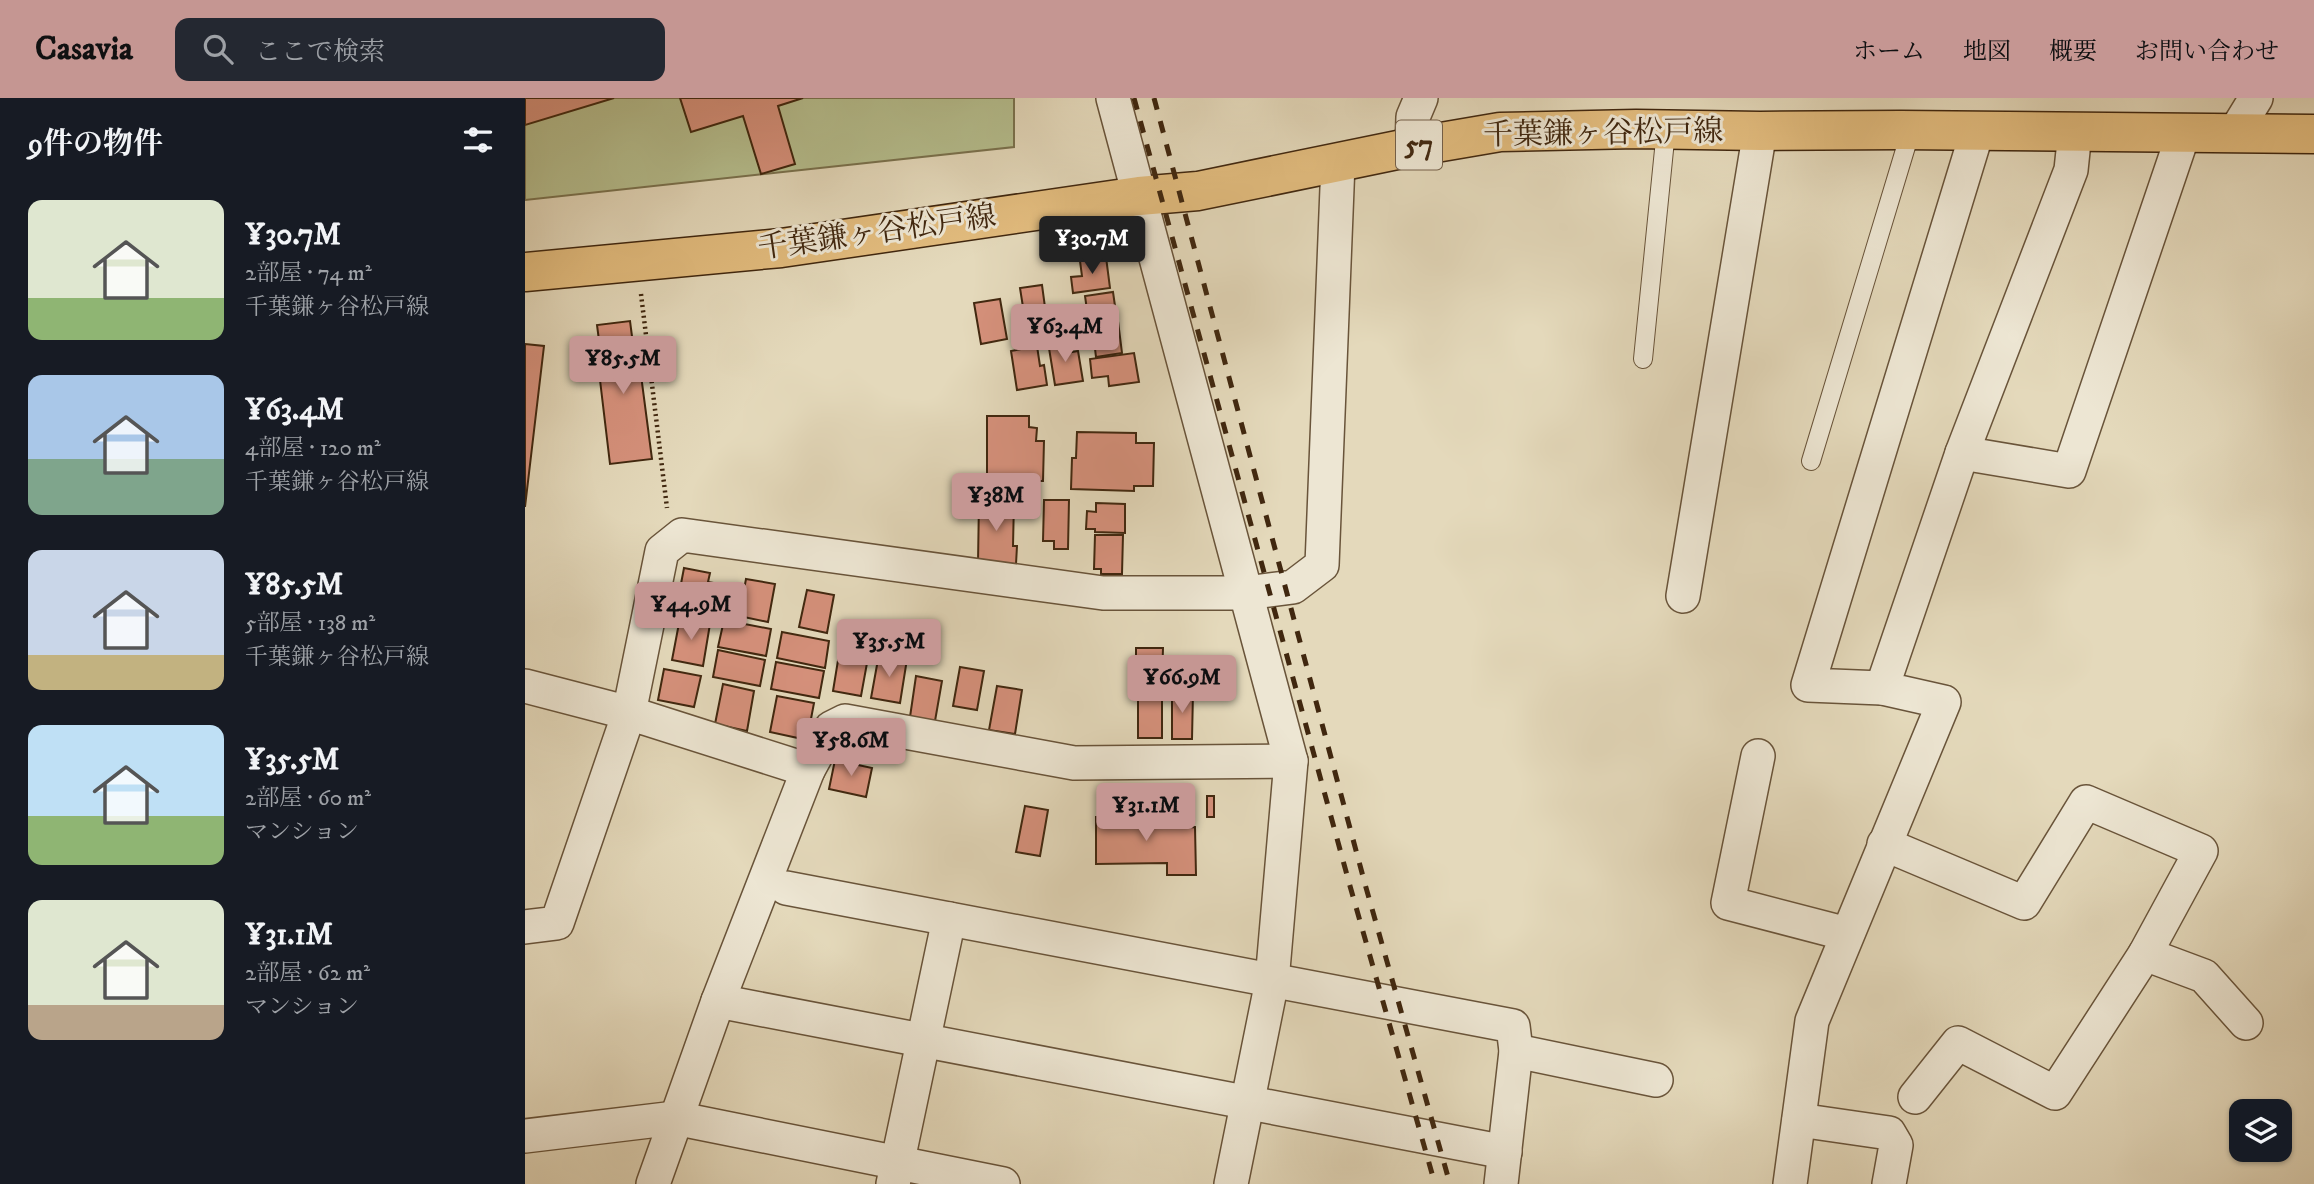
<!DOCTYPE html>
<html lang="ja">
<head>
<meta charset="utf-8">
<style>
	body { margin:0; font-family:"IM FELL DW Pica","Noto Serif JP",serif; background:#242831; color:#f1f3f6; height:100vh; display:flex; flex-direction:column; font-size:26px; white-space:nowrap }
	* { box-sizing:border-box; margin:0 }
	p { font-size:23px; color:#9ea1a6 }
	.icon { flex:none; width:38px; height:38px; fill:none; stroke:currentColor; stroke-width:2; stroke-linecap:round; stroke-linejoin:round }
	.map { position:relative; flex:1; overflow:hidden }
	.panel { display:flex; flex-direction:column; background:#171b24; width:525px }
	.panel>* { flex:none }
	.fabs { position:absolute; left:1704px; top:1001px; display:grid; gap:14px }
	.fabs a { display:grid; place-items:center; width:63px; height:63px; border-radius:14px; background:#171b24; box-shadow:0 2px 5px #0004; font-size:35px }
	.price { position:absolute; translate:-50% -60px; padding:0 16px; border-radius:7px; background:#c59692; color:#111; font-size:23px; line-height:46px; filter:drop-shadow(0 2px 4px #0008) }
	.price::after { content:''; position:absolute; left:50%; top:42px; width:21px; height:16px; margin-left:-10px; background:inherit; clip-path:polygon(0 0,100% 0,50% 100%) }
	.price.current { background:#222; color:#fff }
	ul { padding:0; list-style:none }
	li { display:flex; align-items:center; gap:21px; height:175px; padding:0 28px }
	li span { display:grid; place-items:center; flex:none; width:196px; height:140px; border-radius:14px; color:#555 }
	li>.icon { margin-inline-start:auto }
	span .icon { width:84px; height:84px; fill:#fffc; stroke-width:1 }
	li b { font-size:30px }
	h2 { display:flex; justify-content:space-between; align-items:center; height:84px; padding:0 28px; font-size:30px }
	header { display:flex; align-items:center; gap:42px; box-sizing:border-box; height:98px; padding:0 35px; background:#c59692; color:#111 }
	header strong { font-size:33px }
	nav { display:flex; gap:38px; margin-inline-start:auto; font-size:24px }
	.search { width:490px; height:63px; background:#242831; display:flex; align-items:center; gap:18px; box-sizing:border-box; padding:0 24px; border-radius:14px; color:#9ea1a6; font-size:26px }
	main { display:flex; flex:1; min-height:0 }
	.map>svg:first-child { display:block }
	.green { fill:#b6bf8f; stroke:#7b734f; stroke-width:2 }
	.building { fill:#d6917c; stroke:#40270f; stroke-width:2 }
	.lines { fill:none; stroke-linecap:round; stroke-linejoin:round }
	.service-casing { stroke:#69543a; stroke-width:20 }
	.minor-casing { stroke:#69543a; stroke-width:36 }
	.primary-casing { stroke:#40270f; stroke-width:41 }
	.path { stroke:#40270f; stroke-width:4.5; stroke-dasharray:2 3.5; stroke-linecap:butt }
	.service { stroke:#ede6d3; stroke-width:18 }
	.minor { stroke:#ede6d3; stroke-width:33 }
	.primary { stroke:#e2bc7e; stroke-width:38 }
	.rail { stroke:#40270f; stroke-width:5; stroke-dasharray:12 12; stroke-linecap:butt }
	.labels { text-anchor:middle; dominant-baseline:central; stroke-width:6; stroke-linejoin:round; paint-order:stroke }
	.shield { fill:#ede6d3; stroke:#74604a; stroke-width:2 }
	.shield-label { font-size:28px; font-weight:bold; fill:#40270f }
	.street-label { font-size:30px; fill:#40270f; stroke:#ede6d3 }
</style>
</head>
<body>
<header>
<strong>Casavia</strong>
<div class="search"><svg class="icon" aria-label="search" viewBox="0 0 24 24"><circle cx="10" cy="10" r="6"/><path d="M15 15l6 6"/></svg>ここで検索</div>
<nav><a>ホーム</a><a>地図</a><a>概要</a><a>お問い合わせ</a></nav>
</header>
<main>
<section class="panel">
<h2>9件の物件<svg class="icon" aria-label="filters" viewBox="0 0 24 24"><path d="M4 7h16M4 17h16"/><circle cx="9" cy="7" r="2"/><circle cx="15" cy="17" r="2"/></svg></h2>
<ul>
<li><span style="background:linear-gradient(#dfe7d0 70%,#8fb573 0)"><svg class="icon" aria-label="home" viewBox="0 0 24 24"><path d="M3 11l9-7 9 7M6 9v11h12V9"/></svg></span><div><b>¥30.7M</b><p>2部屋 · 74 m²</p><p>千葉鎌ヶ谷松戸線</p></div></li>
<li><span style="background:linear-gradient(#a9c7e8 60%,#7fa58c 0)"><svg class="icon" aria-label="home" viewBox="0 0 24 24"><path d="M3 11l9-7 9 7M6 9v11h12V9"/></svg></span><div><b>¥63.4M</b><p>4部屋 · 120 m²</p><p>千葉鎌ヶ谷松戸線</p></div></li>
<li><span style="background:linear-gradient(#c9d6e8 75%,#c2b280 0)"><svg class="icon" aria-label="home" viewBox="0 0 24 24"><path d="M3 11l9-7 9 7M6 9v11h12V9"/></svg></span><div><b>¥85.5M</b><p>5部屋 · 138 m²</p><p>千葉鎌ヶ谷松戸線</p></div></li>
<li><span style="background:linear-gradient(#bfe0f5 65%,#8fb573 0)"><svg class="icon" aria-label="home" viewBox="0 0 24 24"><path d="M3 11l9-7 9 7M6 9v11h12V9"/></svg></span><div><b>¥35.5M</b><p>2部屋 · 60 m²</p><p>マンション</p></div></li>
<li><span style="background:linear-gradient(#dfe7d0 75%,#b9a48a 0)"><svg class="icon" aria-label="home" viewBox="0 0 24 24"><path d="M3 11l9-7 9 7M6 9v11h12V9"/></svg></span><div><b>¥31.1M</b><p>2部屋 · 62 m²</p><p>マンション</p></div></li>
</ul>
</section>
<div class="map">
<svg width="1789" height="1086" viewBox="0 0 1789 1086">
	<rect width="100%" height="100%" fill="#e4d9bb"/>
	<filter id="stains"><feTurbulence type="fractalNoise" baseFrequency=".00286" numOctaves="4"/><feColorMatrix values="0 0 0 0 .2 0 0 0 0 .09 0 0 0 0 .02 0 0 0 .5 -.17"/></filter>
	<radialGradient id="worn" r=".72"><stop offset=".6" stop-color="#630" stop-opacity="0"/><stop offset="1" stop-color="#630" stop-opacity=".3"/></radialGradient>
	<!-- green -->
	<polygon class="green" points="0,0 489,0 489,49 0,102"/>
	<!-- building -->
	<g class="building">
		<polygon points="0,0 89,0 0,27"/>
		<polygon points="155,0 278,0 253,8 270,66 236,76 218,18 166,34"/>
		<polygon points="581,159 585,190 548,195 546,179 557,178 555,163"/>
		<polygon points="517,187 522,224 512,225 514,239 503,241 495,190"/>
		<polygon points="588,194 592,222 564,226 560,198"/>
		<polygon points="475,201 482,241 456,246 449,205"/>
		<polygon points="105,223 112,277 116,277 127,361 85,366 75,282 79,281 72,227"/>
		<polygon points="593,223 597,255 571,259 569,242 558,243 556,228"/>
		<polygon points="538,242 541,255 553,253 558,283 530,287 523,244"/>
		<polygon points="0,246 19,248 0,409"/>
		<polygon points="512,248 515,268 519,267 522,287 492,292 486,253"/>
		<polygon points="609,255 614,284 584,288 583,278 567,280 565,261"/>
		<polygon points="462,318 504,318 504,329 512,330 511,343 519,343 518,383 462,382"/>
		<polygon points="552,334 611,335 611,345 629,345 628,388 609,388 609,393 546,391 547,360 551,360"/>
		<polygon points="454,402 489,403 488,448 492,448 491,466 453,465"/>
		<polygon points="519,402 544,402 543,451 529,451 529,443 518,443"/>
		<polygon points="571,405 600,406 600,435 570,434 570,431 561,431 562,413 571,414"/>
		<polygon points="570,437 598,437 597,476 576,476 576,471 569,471"/>
		<polygon points="159,470 185,475 183,484 189,485 183,518 151,512"/>
		<polygon points="221,481 250,486 243,524 214,518"/>
		<polygon points="282,492 309,497 302,535 274,529"/>
		<polygon points="155,520 185,526 178,568 147,562"/>
		<polygon points="199,522 246,531 241,558 193,549"/>
		<polygon points="257,534 304,543 300,570 252,560"/>
		<polygon points="315,550 344,554 336,598 308,593"/>
		<polygon points="611,550 638,550 637,583 611,583"/>
		<polygon points="193,552 240,562 235,588 188,579"/>
		<polygon points="354,556 382,561 375,605 346,600"/>
		<polygon points="251,564 299,573 294,600 246,591"/>
		<polygon points="435,569 459,573 452,612 428,608"/>
		<polygon points="139,571 176,578 169,609 133,602"/>
		<polygon points="391,578 417,583 410,623 385,619"/>
		<polygon points="198,586 229,593 222,633 190,626"/>
		<polygon points="472,588 497,592 490,636 464,632"/>
		<polygon points="613,593 637,594 637,640 613,640"/>
		<polygon points="647,594 668,594 667,641 647,641"/>
		<polygon points="252,598 289,605 282,642 245,634"/>
		<polygon points="310,662 347,670 341,699 304,691"/>
		<rect x="682" y="698" width="7" height="21"/>
		<polygon points="500,708 523,712 515,758 491,754"/>
		<polygon points="647,718 647,730 670,729 671,777 642,777 642,765 571,766 571,719"/>
	</g>
	<g class="lines">
		<!-- service casing -->
		<g class="service-casing">
			<g id="service">
				<polyline points="1118,261 1141,32"/>
				<polyline points="1286,363 1386,32"/>
			</g>
		</g>
		<!-- minor casing -->
		<g class="minor-casing">
			<g id="minor">
				<polyline points="588,0 766,663 747,883 706,1086"/>
				<polyline points="1709,36 1731,0"/>
				<polyline points="887,49 888,19 896,0"/>
				<polyline points="1437,355 1544,373 1659,34"/>
				<polyline points="1158,498 1235,33"/>
				<polyline points="0,588 104,615 137,453 157,437 578,495 721,495 768,489 797,467 813,65"/>
				<polyline points="1357,590 1283,587 1452,34"/>
				<polyline points="1233,658 1203,805 1322,836"/>
				<polyline points="283,672 306,630 320,623 549,665 766,663"/>
				<polyline points="1359,746 1499,805 1561,704 1676,753 1620,856 1530,995 1433,945 1390,999"/>
				<polyline points="261,790 988,928 991,953 976,1086"/>
				<polyline points="0,829 32,825 104,615 283,672 193,903 128,1086"/>
				<polyline points="1620,856 1679,878 1721,925"/>
				<polyline points="193,903 980,1054"/>
				<polyline points="991,953 1131,982"/>
				<polyline points="1274,1022 1364,1035 1371,1047 1364,1086"/>
				<polyline points="0,1038 150,1020 478,1086"/>
				<polyline points="368,1086 424,821"/>
				<polyline points="1265,1086 1287,923 1419,604 1357,590 1437,355 1546,72 1550,34"/>
			</g>
		</g>
		<!-- primary casing -->
		<g class="primary-casing">
			<polyline id="primary" points="0,174 256,150 614,98 673,93 887,49 975,34 1111,31 1235,33 1376,32 1789,36"/>
		</g>
		<!-- path -->
		<polyline class="path" points="116,196 142,410"/>
		<!-- service -->
		<use href="#service" class="service"/>
		<!-- minor -->
		<use href="#minor" class="minor"/>
		<!-- primary -->
		<use href="#primary" class="primary"/>
		<!-- rail -->
		<g class="rail">
			<polyline points="609,0 825,788 910,1086"/>
			<polyline points="629,0 840,786 925,1086"/>
		</g>
	</g>
	<g class="labels">
		<!-- shield labels -->
		<rect class="shield" x="871" y="22.5" width="46" height="49" rx="5"/>
		<g class="shield-label">
			<text x="894" y="47">57</text>
		</g>
		<!-- street labels -->
		<g class="street-label">
			<text transform="translate(1078 36) rotate(-1)">千葉鎌ヶ谷松戸線</text>
			<text transform="translate(352 135) rotate(-8)">千葉鎌ヶ谷松戸線</text>
		</g>
	</g>
	<rect width="100%" height="100%" filter="url(#stains)"/>
	<rect width="100%" height="100%" fill="url(#worn)"/>
</svg>
<div class="fabs">
<a><svg class="icon" aria-label="layers" viewBox="0 0 24 24"><path d="M12 4l9 5-9 5-9-5zM3 14l9 5 9-5"/></svg></a>
</div>
<b class="price current" style="left:567px;top:178px">¥30.7M</b>
<b class="price" style="left:540px;top:266px">¥63.4M</b>
<b class="price" style="left:98px;top:298px">¥85.5M</b>
<b class="price" style="left:471px;top:435px">¥38M</b>
<b class="price" style="left:166px;top:544px">¥44.9M</b>
<b class="price" style="left:364px;top:581px">¥35.5M</b>
<b class="price" style="left:657px;top:617px">¥66.9M</b>
<b class="price" style="left:326px;top:680px">¥58.6M</b>
<b class="price" style="left:621px;top:745px">¥31.1M</b>
</div>
</main>
</body>
</html>
